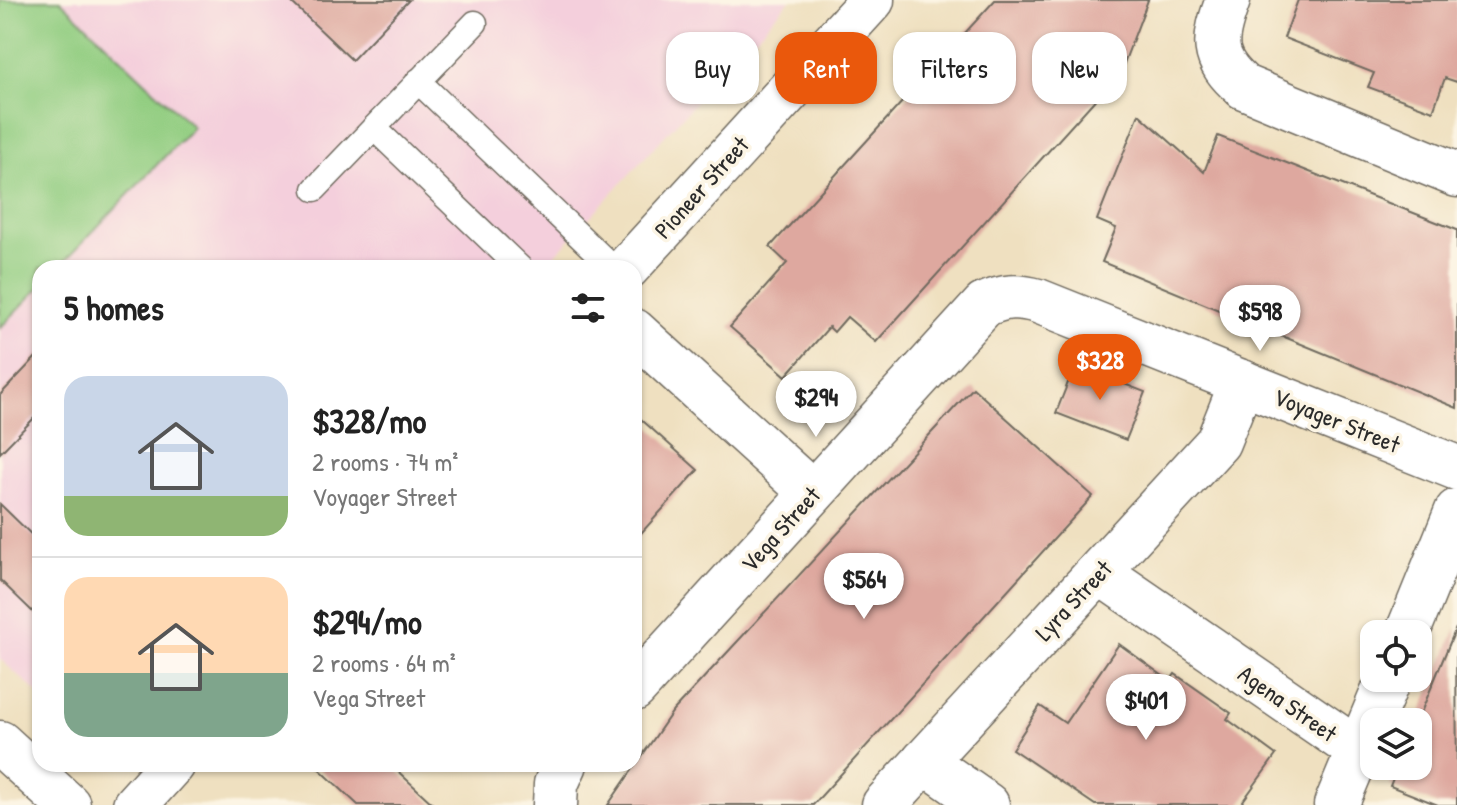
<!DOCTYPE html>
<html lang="en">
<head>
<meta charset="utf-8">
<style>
	body { margin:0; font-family:"Patrick Hand",sans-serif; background:#f2f2f2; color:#222; height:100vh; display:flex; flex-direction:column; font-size:30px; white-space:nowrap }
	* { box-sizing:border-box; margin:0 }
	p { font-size:26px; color:#767676 }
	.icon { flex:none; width:44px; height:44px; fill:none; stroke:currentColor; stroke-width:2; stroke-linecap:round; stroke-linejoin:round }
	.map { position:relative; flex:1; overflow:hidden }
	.drawer { position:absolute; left:32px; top:260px; width:610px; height:512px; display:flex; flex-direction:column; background:#fff; border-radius:24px; box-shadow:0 2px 6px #0004 }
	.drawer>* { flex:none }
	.hud { position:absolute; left:666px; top:32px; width:670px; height:72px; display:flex; gap:16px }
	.tools { position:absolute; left:1360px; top:620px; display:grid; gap:16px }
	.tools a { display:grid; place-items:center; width:72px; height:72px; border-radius:16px; background:#fff; box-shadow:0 2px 6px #0004; font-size:40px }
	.price { position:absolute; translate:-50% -68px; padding:0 18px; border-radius:28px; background:#fff; color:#222; font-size:26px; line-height:52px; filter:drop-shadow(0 2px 4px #0008) }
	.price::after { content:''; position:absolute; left:50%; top:48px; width:24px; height:18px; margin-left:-12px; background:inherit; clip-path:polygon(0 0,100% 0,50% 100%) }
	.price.selected { background:#ea580c; color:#fff }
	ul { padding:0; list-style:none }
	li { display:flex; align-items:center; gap:24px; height:200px; padding:0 32px }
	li+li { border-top:2px solid #e0e0e0 }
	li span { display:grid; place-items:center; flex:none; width:224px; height:160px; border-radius:24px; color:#555 }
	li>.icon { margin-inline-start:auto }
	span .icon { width:96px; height:96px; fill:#fffc; stroke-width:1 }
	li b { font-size:34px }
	h2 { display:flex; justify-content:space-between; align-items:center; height:96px; padding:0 32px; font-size:34px }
	.tag { padding:0 28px; border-radius:24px; background:#fff; box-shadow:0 2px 6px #0004; font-size:28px; line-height:72px }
	.tag.selected { background:#ea580c; color:#fff }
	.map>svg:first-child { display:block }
	.built { fill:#f4cfdc }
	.green { fill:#92cd81; stroke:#5e7c56; stroke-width:2 }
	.building { fill:#dea89f }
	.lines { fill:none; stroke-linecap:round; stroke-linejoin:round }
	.lane-casing { stroke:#706a5f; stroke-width:27 }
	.street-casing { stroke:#706a5f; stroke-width:47 }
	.lane { stroke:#fff; stroke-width:24 }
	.street { stroke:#fff; stroke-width:44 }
	.labels { text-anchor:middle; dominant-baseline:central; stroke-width:7; stroke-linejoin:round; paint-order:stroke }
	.street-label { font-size:24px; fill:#2b2b2b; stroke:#fcf5e5 }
</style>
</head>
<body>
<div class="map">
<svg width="1457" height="805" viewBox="0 0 1457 805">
	<rect width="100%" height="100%" fill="#fcf5e5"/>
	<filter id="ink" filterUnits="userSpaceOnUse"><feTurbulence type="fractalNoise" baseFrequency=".0125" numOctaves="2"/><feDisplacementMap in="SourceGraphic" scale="16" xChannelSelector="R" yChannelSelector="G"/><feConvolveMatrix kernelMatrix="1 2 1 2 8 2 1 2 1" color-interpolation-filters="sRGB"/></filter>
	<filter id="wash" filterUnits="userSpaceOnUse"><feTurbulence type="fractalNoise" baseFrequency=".006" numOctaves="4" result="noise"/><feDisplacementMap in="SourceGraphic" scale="32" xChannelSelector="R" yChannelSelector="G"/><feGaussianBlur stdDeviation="1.8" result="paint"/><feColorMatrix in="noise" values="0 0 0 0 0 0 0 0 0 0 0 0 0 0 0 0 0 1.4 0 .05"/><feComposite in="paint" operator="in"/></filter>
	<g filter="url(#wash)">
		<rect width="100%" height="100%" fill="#efe0c0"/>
		<!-- built -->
		<polygon class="built" points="0,0 790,0 543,268 40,268 40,695 0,659"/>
		<!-- green -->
		<polygon class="green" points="0,0 60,0 193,127 58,268 40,268 40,287 0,328"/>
		<g id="blocks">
			<!-- building -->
			<g class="building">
				<polygon points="289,0 409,0 352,60"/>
				<polygon points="995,0 1148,0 1121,71 876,342 847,317 834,332 829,327 786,376 730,327 787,263 770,247"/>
				<polygon points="1298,0 1457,0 1457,82 1445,78 1433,111 1368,87 1374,73 1284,38"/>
				<polygon points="1139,114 1204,172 1218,136 1457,230 1457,408 1102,262 1116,228 1097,220"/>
				<polygon points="40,353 40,412 0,453 0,395"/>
				<polygon points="1075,365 1145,392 1126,440 1056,413"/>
				<polygon points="973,388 1093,496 813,805 608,805 673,711"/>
				<polygon points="634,413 698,470 634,541"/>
				<polygon points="0,504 40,543 40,619 0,580"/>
				<polygon points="1456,628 1457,805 1438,805 1390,786 1398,766 1418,766 1417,722"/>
				<polygon points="1119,644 1170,681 1175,674 1231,713 1227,719 1276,755 1240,805 1095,805 1012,749 1040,706 1065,723"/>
				<polygon points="314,764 390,764 434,805 358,805"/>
			</g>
		</g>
	</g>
	<g filter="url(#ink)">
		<use href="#blocks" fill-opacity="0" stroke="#706a5f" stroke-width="2"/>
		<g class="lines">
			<!-- lane casing -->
			<g class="lane-casing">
				<g id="lane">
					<polyline points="418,81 613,268"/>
					<polyline points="374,128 520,268"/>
					<polyline points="315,189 475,23"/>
				</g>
			</g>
			<!-- street casing -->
			<g class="street-casing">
				<g id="street">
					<path d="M1228,0C1213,40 1210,58 1244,87L1457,175"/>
					<polyline points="627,268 872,0"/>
					<polyline points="634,331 812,493"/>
					<polyline points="1099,572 1359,751"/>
					<polyline points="1407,634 1457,511"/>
					<path d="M634,689L984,305C1004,296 1017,295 1038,301L1457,468"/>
					<polyline points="0,743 68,805"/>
					<polyline points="924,761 987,805"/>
					<polyline points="135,805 172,764"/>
					<polyline points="555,805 556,784 565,764"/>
					<polyline points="884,805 1218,442 1242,382"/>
					<polyline points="1336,805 1389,678"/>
				</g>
			</g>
			<!-- lane -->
			<use href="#lane" class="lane"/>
			<!-- street -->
			<use href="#street" class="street"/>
		</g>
	</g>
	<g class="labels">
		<!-- street labels -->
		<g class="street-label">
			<text transform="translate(701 187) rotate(-48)">Pioneer Street</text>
			<text transform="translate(1337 420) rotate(22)">Voyager Street</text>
			<text transform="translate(780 529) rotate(-48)">Vega Street</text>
			<text transform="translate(1073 600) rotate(-47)">Lyra Street</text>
			<text transform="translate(1288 703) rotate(35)">Agena Street</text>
		</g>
	</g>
</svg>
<div class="tools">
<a><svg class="icon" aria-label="locate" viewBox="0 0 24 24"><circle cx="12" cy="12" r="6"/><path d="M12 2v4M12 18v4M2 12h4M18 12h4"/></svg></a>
<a><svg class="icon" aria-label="layers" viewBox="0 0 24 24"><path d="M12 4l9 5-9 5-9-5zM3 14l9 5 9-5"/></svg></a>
</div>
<b class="price" style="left:1260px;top:353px">$598</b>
<b class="price selected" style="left:1100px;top:402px">$328</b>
<b class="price" style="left:816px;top:439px">$294</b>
<b class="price" style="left:864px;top:621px">$564</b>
<b class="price" style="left:1146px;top:742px">$401</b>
<div class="hud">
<a class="tag">Buy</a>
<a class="tag selected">Rent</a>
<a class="tag">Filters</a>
<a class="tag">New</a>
</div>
<section class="drawer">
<h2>5 homes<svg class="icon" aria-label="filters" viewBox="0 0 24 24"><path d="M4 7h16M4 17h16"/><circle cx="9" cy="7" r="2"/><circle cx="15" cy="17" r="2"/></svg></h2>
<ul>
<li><span style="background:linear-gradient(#c9d6e8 75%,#8fb573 0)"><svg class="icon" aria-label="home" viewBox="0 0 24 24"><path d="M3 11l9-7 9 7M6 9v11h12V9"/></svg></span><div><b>$328/mo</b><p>2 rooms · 74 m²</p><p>Voyager Street</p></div></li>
<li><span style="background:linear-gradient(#ffd9b3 60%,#7fa58c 0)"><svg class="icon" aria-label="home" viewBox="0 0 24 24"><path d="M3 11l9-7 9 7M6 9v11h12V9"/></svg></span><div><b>$294/mo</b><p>2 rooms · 64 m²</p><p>Vega Street</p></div></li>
</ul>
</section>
</div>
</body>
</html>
